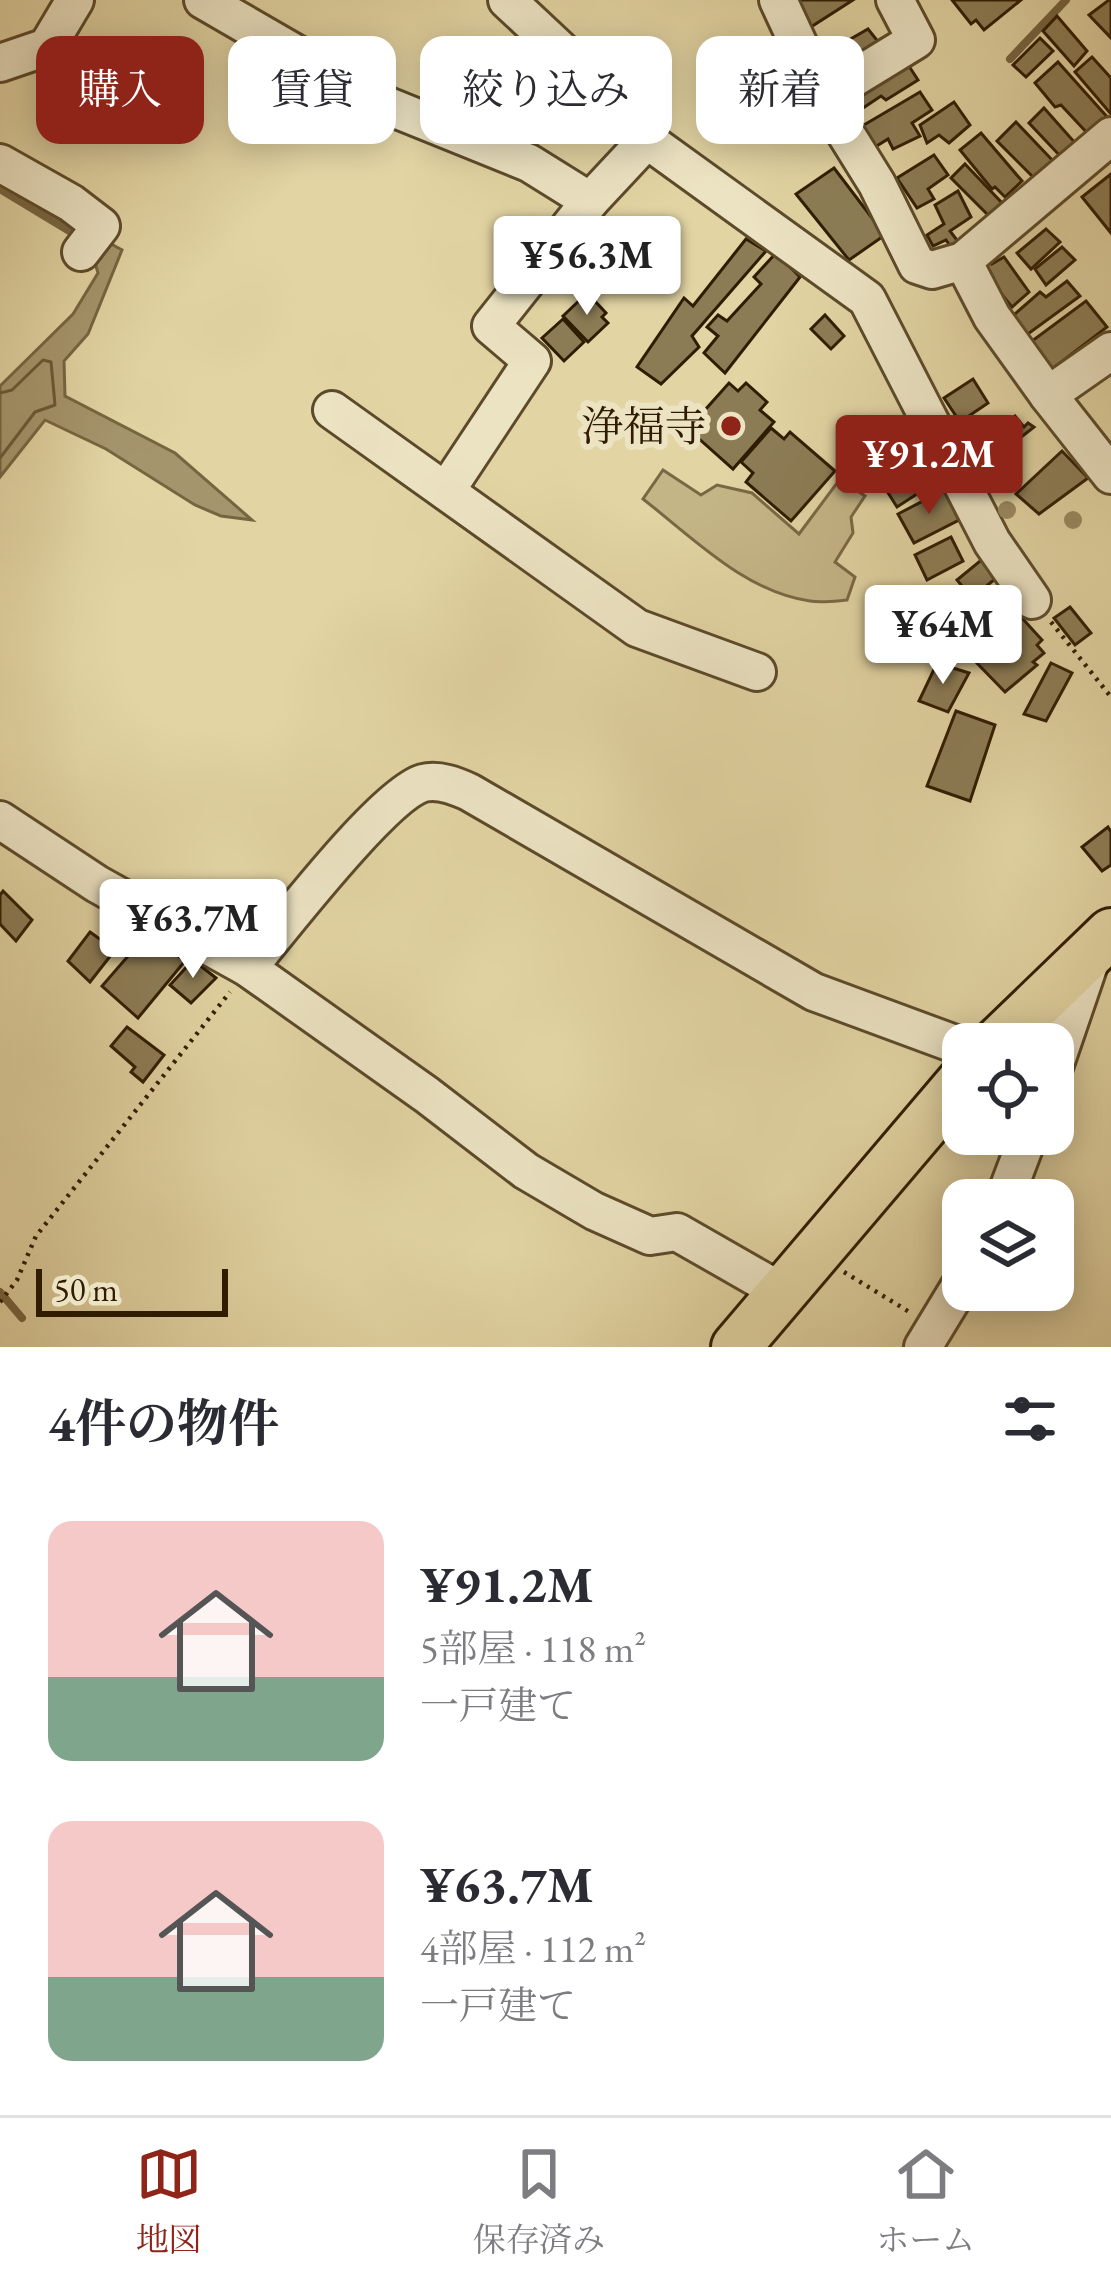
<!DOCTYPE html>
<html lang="ja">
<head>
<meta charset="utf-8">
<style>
	body { margin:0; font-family:"EB Garamond","Noto Serif JP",serif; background:#f2f2f3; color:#2b2b33; height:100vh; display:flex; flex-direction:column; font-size:45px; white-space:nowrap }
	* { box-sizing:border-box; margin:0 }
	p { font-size:39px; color:#7c7c81 }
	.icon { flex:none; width:66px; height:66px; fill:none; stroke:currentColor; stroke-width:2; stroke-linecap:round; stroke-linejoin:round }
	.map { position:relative; height:1347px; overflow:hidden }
	.panel { display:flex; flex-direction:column; background:#fff; flex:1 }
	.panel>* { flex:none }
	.guide { position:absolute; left:36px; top:36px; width:1041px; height:108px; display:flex; gap:24px }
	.fabs { position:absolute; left:942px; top:1023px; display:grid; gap:24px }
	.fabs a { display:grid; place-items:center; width:132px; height:132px; border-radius:24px; background:#fff; box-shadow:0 6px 30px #0003; font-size:60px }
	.scale { position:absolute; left:36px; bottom:30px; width:192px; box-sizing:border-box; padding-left:12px; border:6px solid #2f1c01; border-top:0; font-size:33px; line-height:42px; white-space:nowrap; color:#2f1c01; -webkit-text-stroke:9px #ece3c3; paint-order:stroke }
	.price { position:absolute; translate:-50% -102px; padding:0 27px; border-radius:12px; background:#fff; color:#222; font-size:39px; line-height:78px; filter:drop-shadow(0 3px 6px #0008) }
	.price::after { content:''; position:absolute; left:50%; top:72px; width:36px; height:27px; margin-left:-18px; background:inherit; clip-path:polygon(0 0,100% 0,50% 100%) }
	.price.current { background:#8f2418; color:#fff }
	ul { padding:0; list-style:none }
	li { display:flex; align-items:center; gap:36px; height:300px; padding:0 48px }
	li span { display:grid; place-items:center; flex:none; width:336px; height:240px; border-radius:24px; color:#555 }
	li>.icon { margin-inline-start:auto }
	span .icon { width:144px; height:144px; fill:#fffc; stroke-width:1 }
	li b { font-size:51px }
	h2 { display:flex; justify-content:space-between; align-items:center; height:144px; padding:0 48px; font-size:51px }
	.tag { padding:0 42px; border-radius:24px; background:#fff; box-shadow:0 6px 30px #0003; font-size:42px; line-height:108px }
	.tag.current { background:#8f2418; color:#fff }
	.tabs { display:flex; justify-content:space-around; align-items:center; height:168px; border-top:3px solid #e1e1e2; background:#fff; font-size:33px; color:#7c7c81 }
	.tabs a { display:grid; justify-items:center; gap:6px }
	.tabs .current { color:#8f2418 }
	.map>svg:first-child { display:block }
	.green { fill:#c4b587; stroke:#7a6844; stroke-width:3 }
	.water { fill:#a5956c; stroke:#766541; stroke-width:3 }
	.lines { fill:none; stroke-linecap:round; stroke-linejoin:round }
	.shore { stroke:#6a5836; stroke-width:3 }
	.stream { stroke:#766541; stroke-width:8 }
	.building { fill:#8c7c55; stroke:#2f1c01; stroke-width:3 }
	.minor-casing { stroke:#5c4a2a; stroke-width:42 }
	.major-casing { stroke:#2f1c01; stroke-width:54 }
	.path { stroke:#2f1c01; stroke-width:4.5; stroke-dasharray:3 6; stroke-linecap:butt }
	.minor { stroke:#ece3c3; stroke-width:36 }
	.major { stroke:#e2d4a3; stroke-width:48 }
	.tree { fill:#988860 }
	.poi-dot { fill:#8f2418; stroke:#ece3c3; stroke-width:4.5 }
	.labels { text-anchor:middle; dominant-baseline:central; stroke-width:12; stroke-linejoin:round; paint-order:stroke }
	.poi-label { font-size:42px; fill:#2f1c01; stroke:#ece3c3; text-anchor:end }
</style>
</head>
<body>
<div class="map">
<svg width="1111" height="1347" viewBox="0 0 1111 1347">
	<rect width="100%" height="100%" fill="#e2d4a3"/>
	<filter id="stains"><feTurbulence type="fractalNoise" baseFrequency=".00167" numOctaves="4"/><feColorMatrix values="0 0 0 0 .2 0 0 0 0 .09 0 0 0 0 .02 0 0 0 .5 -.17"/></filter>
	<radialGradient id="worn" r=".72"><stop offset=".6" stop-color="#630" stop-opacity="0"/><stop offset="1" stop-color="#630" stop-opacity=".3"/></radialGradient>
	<!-- green -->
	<path class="green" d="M663,470L701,495L717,485L752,493L799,534L840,479L865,496L851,517L853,533L835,562L855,577L847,600C835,601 822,603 810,601C745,592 692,537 643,499Z"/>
	<!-- water -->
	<polygon class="water" points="102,239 122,250 88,334 64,361 65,396 175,453 252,520 221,516 195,505 106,449 45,420 0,477 0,386 73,314 98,273 92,252"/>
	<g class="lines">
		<!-- shore -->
		<polyline class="shore" points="0,393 12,390 43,360 51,362 55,405 35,412 0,458"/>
		<!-- stream -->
		<g class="stream">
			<polyline points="1010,59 1066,0"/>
			<polyline points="0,189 81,238"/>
			<polyline points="0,1292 22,1318"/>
		</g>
	</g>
	<!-- building -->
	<g class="building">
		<polygon points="786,0 853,0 803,32"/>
		<polygon points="952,0 1021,0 984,30 976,20 971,24"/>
		<polygon points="1109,0 1111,0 1111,38 1089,15"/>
		<polygon points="1057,16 1087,51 1074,66 1043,31"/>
		<polygon points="868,29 884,49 835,79 821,56"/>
		<polygon points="1040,38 1053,51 1026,77 1013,65"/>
		<polygon points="1092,57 1111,78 1111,114 1075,72"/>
		<polygon points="905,60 918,80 886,100 881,96 857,112 847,93"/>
		<polygon points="1058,62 1109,119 1089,135 1061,105 1055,107 1035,83"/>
		<polygon points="920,92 932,110 912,123 920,136 893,149 888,139 867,152 857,129"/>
		<polygon points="954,102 970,125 949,143 939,135 927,143 920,125"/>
		<polygon points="1044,108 1077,145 1062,158 1029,123"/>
		<polygon points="1016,122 1056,164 1036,180 997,141"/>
		<polygon points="981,133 1022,181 1005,197 995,187 992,189 960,150"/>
		<polygon points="934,155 948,175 928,189 934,199 917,208 897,178"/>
		<polygon points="965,164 1002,203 988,215 951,178"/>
		<polygon points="834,168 885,235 849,260 796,194"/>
		<polygon points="1111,174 1111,233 1082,197"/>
		<polygon points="958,191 971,217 950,231 960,244 952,249 946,240 933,246 927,235 944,224 935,205"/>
		<polygon points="1046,229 1060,242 1031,269 1017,253"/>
		<polygon points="577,234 601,251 568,292 545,279"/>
		<polygon points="746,239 766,251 692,336 699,347 661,384 637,367 684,298 693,306"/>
		<polygon points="1062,247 1075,260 1046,285 1035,269"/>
		<polygon points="986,252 992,264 1004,257 1029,292 1012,307 999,291 995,292 974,261"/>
		<polygon points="776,253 800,277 725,373 704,353 718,336 707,327 718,315 727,321 761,284 754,277"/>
		<polygon points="1067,281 1080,296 1021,339 1007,321 1040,292 1046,297"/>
		<polygon points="583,297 588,302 592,298 606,313 602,317 608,323 588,342 563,316"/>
		<polygon points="1086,301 1107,327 1047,373 1024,347"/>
		<polygon points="825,315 844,336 831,349 811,329"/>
		<polygon points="563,319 584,342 564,361 542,338"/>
		<polygon points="973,379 988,403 960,422 944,398"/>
		<polygon points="729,383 738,391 746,383 767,402 760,410 774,422 733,469 688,429"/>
		<polygon points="1015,416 1024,427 1028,423 1034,427 987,464 973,450 990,433"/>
		<polygon points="771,428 784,439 790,432 835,471 791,521 746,482 753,473 741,462"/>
		<polygon points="921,450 940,479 897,507 878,477"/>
		<polygon points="1062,451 1088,478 1039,514 1016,494"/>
		<polygon points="944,490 959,520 914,543 898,514"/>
		<polygon points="951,537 963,561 927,580 915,555"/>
		<polygon points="991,552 1006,570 972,598 957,580"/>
		<polygon points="987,599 1007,619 971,652 953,633"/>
		<polygon points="903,605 950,620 941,648 894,634"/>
		<polygon points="1070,607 1091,633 1075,645 1054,618"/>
		<polygon points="1021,617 1042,640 1037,645 1044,653 1033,662 1037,665 1005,692 974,660"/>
		<polygon points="937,663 969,673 948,712 919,701"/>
		<polygon points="1051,663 1072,673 1046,721 1024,714"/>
		<polygon points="956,711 995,725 970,801 927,786"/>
		<polygon points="1108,827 1111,832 1111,865 1102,871 1082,847"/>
		<polygon points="3,891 32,920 16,941 0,924 0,895"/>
		<polygon points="90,932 115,950 90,982 68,961"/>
		<polygon points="148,933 185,961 138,1018 102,986"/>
		<polygon points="193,960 216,978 191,1003 170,985"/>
		<polygon points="127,1027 164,1055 143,1082 131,1072 135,1067 111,1046"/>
	</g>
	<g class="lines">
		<!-- minor casing -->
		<g class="minor-casing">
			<g id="minor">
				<polyline points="203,0 383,104 529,163 590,201"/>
				<polyline points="507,0 570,59 647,140 867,299 992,542 1032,600"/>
				<polyline points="778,0 823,97 877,184 917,265 932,270 963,261 1111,136"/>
				<polyline points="0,63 47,47 75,0"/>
				<polyline points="823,97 916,40 895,0"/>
				<polyline points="0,163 71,203 101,226 81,252"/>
				<polyline points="963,261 992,317 1048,395 1111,475"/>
				<polyline points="1048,395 1111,351"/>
				<polyline points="332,410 637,628 757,672"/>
				<polyline points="446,491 532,361 491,326 590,201 647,140"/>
				<polyline points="0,820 97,884 248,968 427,1095 526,1171 594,1211 650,1236 677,1232 768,1284 780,1296"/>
				<path d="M248,968C280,930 383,795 423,783C439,779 456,786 469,792L814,992L963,1047"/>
				<polyline points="1053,1070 1093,953"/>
				<polyline points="1004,1200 1029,1134"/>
				<polyline points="923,1347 963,1281"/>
			</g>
		</g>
		<!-- major casing -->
		<g class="major-casing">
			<g id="major">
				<polyline points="996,1044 1111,933"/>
				<polyline points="736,1347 963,1080"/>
			</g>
		</g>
		<!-- path -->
		<g class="path">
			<polyline points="1051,622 1111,697"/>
			<polyline points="844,1272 911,1313"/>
			<polyline points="0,1302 17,1280 36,1236 230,992"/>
		</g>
		<!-- minor -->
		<use href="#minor" class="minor"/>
		<!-- major -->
		<use href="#major" class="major"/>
	</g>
	<!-- trees -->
	<g class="tree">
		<circle cx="1007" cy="510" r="9"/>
		<circle cx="1073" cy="520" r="9"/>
	</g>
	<!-- markers -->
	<circle class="poi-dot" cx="731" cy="426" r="12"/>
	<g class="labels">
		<!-- poi labels -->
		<g class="poi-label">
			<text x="707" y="426">浄福寺</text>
		</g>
	</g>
	<rect width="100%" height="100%" filter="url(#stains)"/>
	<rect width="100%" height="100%" fill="url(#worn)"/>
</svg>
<div class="fabs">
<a><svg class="icon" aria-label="locate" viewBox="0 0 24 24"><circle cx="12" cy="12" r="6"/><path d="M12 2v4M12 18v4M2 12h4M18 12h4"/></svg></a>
<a><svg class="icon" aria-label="layers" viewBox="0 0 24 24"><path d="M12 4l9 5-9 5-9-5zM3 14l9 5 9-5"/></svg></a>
</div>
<div class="scale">50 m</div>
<b class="price" style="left:587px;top:318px">¥56.3M</b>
<b class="price current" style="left:929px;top:517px">¥91.2M</b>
<b class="price" style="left:943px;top:687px">¥64M</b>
<b class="price" style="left:193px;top:981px">¥63.7M</b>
<div class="guide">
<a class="tag current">購入</a>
<a class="tag">賃貸</a>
<a class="tag">絞り込み</a>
<a class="tag">新着</a>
</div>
</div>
<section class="panel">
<h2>4件の物件<svg class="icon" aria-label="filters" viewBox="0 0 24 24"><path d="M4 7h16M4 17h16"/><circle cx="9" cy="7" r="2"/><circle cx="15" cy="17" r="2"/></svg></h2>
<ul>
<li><span style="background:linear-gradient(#f6c9c9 65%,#7fa58c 0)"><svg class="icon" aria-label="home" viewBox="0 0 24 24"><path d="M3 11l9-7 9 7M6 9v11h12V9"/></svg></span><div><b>¥91.2M</b><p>5部屋 · 118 m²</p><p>一戸建て</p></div></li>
<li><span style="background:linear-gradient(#f6c9c9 65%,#7fa58c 0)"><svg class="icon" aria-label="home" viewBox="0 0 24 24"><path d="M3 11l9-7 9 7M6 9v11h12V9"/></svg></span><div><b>¥63.7M</b><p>4部屋 · 112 m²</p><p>一戸建て</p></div></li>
</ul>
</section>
<nav class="tabs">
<a class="current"><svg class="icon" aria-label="map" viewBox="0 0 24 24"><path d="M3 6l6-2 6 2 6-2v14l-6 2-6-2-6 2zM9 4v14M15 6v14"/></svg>地図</a>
<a><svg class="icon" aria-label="saved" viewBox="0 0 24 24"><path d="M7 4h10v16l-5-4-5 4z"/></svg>保存済み</a>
<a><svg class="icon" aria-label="home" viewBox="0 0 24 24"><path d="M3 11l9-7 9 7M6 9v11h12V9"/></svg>ホーム</a>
</nav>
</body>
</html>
